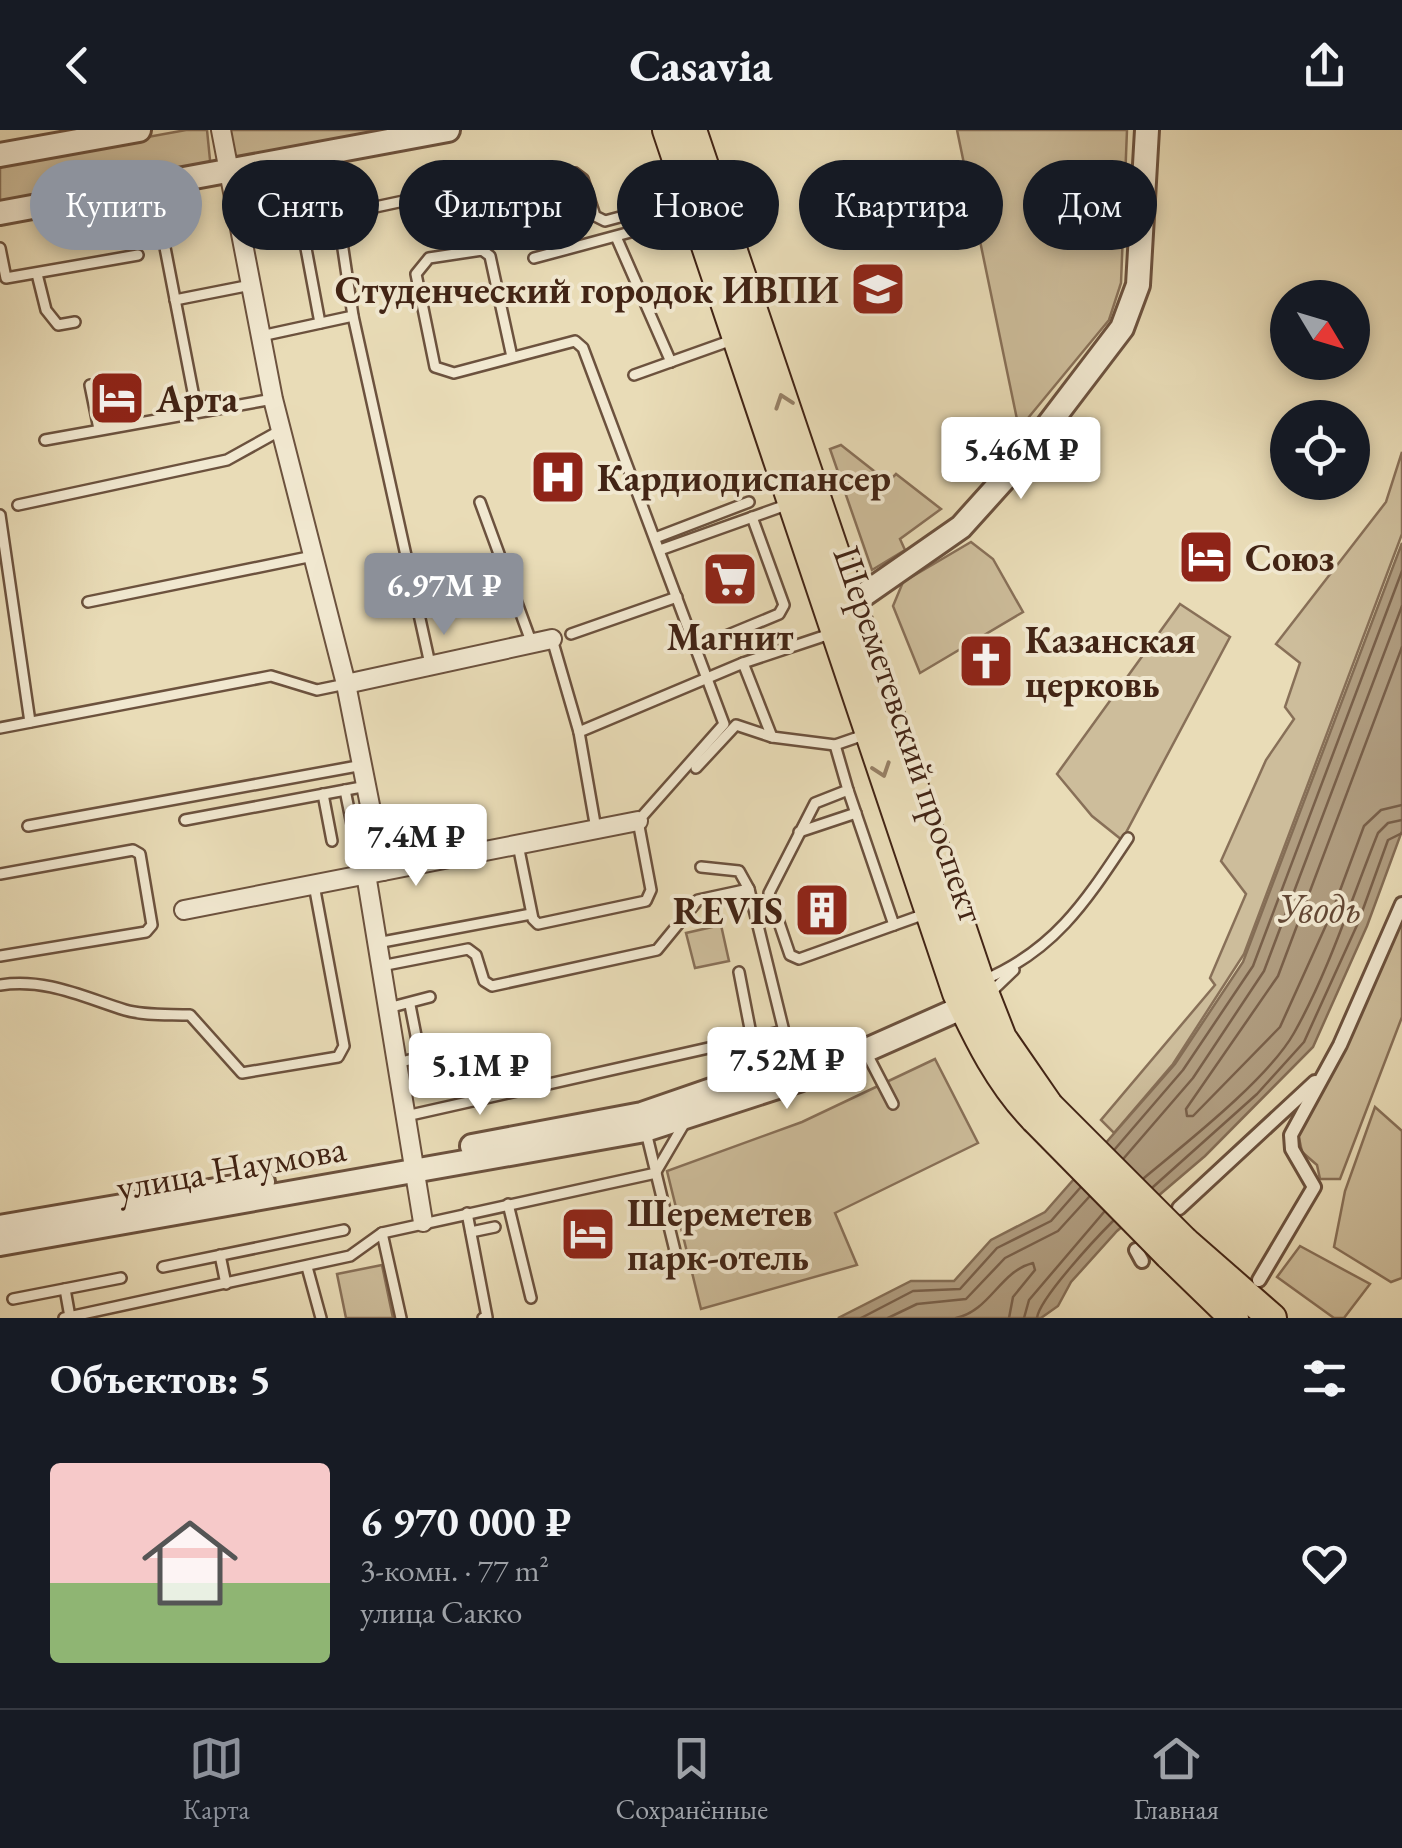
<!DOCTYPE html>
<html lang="ru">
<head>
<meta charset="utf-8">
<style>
	body { margin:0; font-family:"EB Garamond",serif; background:#242831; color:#f1f3f6; height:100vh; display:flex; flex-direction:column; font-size:38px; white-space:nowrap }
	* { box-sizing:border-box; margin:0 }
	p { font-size:32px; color:#9ea1a6 }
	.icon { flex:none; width:55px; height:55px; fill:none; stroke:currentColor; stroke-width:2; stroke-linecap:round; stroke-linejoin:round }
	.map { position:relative; height:1188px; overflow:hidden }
	.panel { display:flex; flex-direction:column; background:#171b24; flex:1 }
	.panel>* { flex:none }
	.banner { position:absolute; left:30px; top:30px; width:1342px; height:90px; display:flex; gap:20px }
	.needle { width:65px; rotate:128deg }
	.fabs { position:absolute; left:1270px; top:150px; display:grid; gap:20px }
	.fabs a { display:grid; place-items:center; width:100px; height:100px; border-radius:50%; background:#171b24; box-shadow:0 5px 15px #0003; font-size:50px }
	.price { position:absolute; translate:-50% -85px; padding:0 22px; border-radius:10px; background:#fff; color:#222; font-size:32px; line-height:65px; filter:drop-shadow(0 2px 5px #0008) }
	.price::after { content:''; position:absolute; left:50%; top:60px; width:30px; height:22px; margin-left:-15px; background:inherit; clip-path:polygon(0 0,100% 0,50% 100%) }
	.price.selected { background:#8c9099; color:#fff }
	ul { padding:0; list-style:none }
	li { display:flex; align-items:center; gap:30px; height:250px; padding:0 50px }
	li+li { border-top:2px solid #363941 }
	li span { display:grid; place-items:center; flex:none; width:280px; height:200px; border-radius:10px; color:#555 }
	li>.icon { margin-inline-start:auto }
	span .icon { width:120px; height:120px; fill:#fffc; stroke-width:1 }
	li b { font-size:42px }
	h2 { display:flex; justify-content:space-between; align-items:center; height:120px; padding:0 50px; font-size:42px }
	.tag { padding:0 35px; border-radius:45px; background:#171b24; box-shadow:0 5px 15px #0003; font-size:35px; line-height:90px }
	.tag.selected { background:#8c9099; color:#fff }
	header { display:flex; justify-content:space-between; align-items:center; height:130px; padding:0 50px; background:#171b24; font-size:45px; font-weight:800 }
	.tab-bar { display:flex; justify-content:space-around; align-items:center; height:140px; border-top:2px solid #363941; background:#171b24; font-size:28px; color:#9ea1a6 }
	.tab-bar a { display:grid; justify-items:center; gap:5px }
	.tab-bar .selected { color:#8c9099 }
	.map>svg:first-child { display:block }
	.green { fill:#cdbd9b; stroke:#887058; stroke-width:2.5 }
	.water { fill:#b09d80; stroke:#846d55; stroke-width:2.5 }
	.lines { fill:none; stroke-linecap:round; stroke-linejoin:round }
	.shore { stroke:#79604a; stroke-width:2.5 }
	.service-casing { stroke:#6c523e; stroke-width:14 }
	.pedestrian-casing { stroke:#6c523e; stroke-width:18 }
	.minor-casing { stroke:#6c523e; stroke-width:22 }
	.tertiary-casing { stroke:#6c523e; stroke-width:28 }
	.primary-casing { stroke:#422415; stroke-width:32 }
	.service { stroke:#f1e8d0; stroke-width:9 }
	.pedestrian { stroke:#f1e8d0; stroke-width:12 }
	.minor { stroke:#f1e8d0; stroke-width:18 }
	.tertiary { stroke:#f1e8d0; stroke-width:22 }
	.primary { stroke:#e9dcb7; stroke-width:28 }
	.primary-bridge-casing { stroke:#422415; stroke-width:32; stroke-linecap:butt }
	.primary-bridge { stroke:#e9dcb7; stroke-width:28 }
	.oneway { stroke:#968066 }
	.labels { text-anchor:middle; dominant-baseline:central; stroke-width:8; stroke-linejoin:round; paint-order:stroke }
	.poi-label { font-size:38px; font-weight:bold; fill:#422415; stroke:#f1e8d0; text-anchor:start }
	.street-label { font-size:38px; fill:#422415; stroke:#f1e8d0 }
	.water-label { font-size:40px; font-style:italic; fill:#634835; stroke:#f1e8d0 }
</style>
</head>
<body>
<header><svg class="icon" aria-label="back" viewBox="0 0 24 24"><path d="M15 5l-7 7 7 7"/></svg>Casavia<svg class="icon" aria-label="share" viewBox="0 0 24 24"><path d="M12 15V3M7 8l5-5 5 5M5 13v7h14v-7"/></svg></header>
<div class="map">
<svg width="1402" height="1188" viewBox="0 0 1402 1188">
	<rect width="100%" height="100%" fill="#e9dcb7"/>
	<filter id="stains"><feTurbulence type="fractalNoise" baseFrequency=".002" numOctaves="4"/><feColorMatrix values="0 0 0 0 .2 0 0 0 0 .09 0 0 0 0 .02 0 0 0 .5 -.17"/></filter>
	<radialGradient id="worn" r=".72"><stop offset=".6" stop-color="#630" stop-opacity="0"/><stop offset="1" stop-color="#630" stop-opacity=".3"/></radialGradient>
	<!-- green -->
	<g class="green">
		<polygon points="186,0 207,0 211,40 0,78 0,34"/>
		<polygon points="225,0 412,0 228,33"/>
		<polygon points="957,0 1127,0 1121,153 1109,190 1019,299"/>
		<polygon points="841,315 888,352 896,344 941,379 900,409 905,420 872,440 830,319"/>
		<polygon points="1402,322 1402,404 1244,824 1173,934 1114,1003 1101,990 1215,855 1210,848 1246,764 1221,731 1266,630 1294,589 1285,577 1300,533 1276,514 1386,372"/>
		<polygon points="971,412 993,429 1023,482 920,543 893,476 903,452"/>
		<polygon points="1180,474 1230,507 1122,710 1092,686 1057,644"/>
		<polygon points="1402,787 1402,887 1340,1049 1320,1049 1317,1035 1302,1022 1298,1003"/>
		<polygon points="721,795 729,831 695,838 686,803"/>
		<polygon points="935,929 978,1013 835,1083 857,1135 701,1179 667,1041 802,992"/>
		<polygon points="1375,977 1402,1001 1402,1148 1391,1152 1334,1117 1345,1061"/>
		<polygon points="1300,1116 1370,1154 1344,1188 1334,1188 1277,1147"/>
		<polygon points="382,1135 393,1188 346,1188 337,1144"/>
	</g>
	<!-- water -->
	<polygon class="water" points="1402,413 1402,701 1367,796 1313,917 1205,1026 1117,1101 1071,1152 1058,1176 1041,1188 838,1188 911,1151 954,1151 991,1110 1045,1082 1175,934 1243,832"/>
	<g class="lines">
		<!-- shore -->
		<g class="shore">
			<polyline points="1402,517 1278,846 1186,979 1187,986 1193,986 1280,897 1332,782 1364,696 1381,680 1402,675"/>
			<polyline points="1115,1019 1183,940 1253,836 1402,441"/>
			<polyline points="1124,1028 1193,948 1264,841 1402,476"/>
			<path d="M1144,1048C1186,1013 1268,949 1294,903C1329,841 1351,770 1378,703L1388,693L1402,690"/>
			<polyline points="1153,1057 1257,964 1304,912 1358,793 1388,710 1402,703"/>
			<polyline points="861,1188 913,1161 960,1159 997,1118 1051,1091 1080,1058"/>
			<polyline points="888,1188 917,1174 966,1169 1005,1128 1058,1101 1089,1067"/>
			<path d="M956,1188C990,1181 1000,1141 1033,1133L1035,1140L1013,1167L1009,1188"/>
			<polyline points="1024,1188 1029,1170 1104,1082"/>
			<path d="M1037,1188C1039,1169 1096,1108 1113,1091"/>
		</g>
		<!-- service casing -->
		<g class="service-casing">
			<g id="service">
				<polyline points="329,25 353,186 430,534"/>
				<polyline points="290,33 320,193"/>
				<polyline points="539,50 575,43 583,49 595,86 605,91 687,69"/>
				<polyline points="155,66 194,267"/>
				<polyline points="338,85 483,54"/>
				<polyline points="617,109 671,232"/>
				<polyline points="0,118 6,148 138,125"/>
				<polyline points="534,128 690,86"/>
				<polyline points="37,144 46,180 58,195 75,192"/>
				<polyline points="175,170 251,155"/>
				<polyline points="261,206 353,186"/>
				<polyline points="512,227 490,126 482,120 429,128 416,144 435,237 454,243 575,211 583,218 724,594 638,691 651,760 646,771 538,794 533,789 518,715"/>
				<polyline points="634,245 735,209"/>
				<polyline points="90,255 99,299"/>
				<polyline points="45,310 273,269"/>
				<polyline points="480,372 532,514"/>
				<polyline points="18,375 227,330 281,300"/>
				<polyline points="0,385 30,592"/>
				<polyline points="655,408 749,372"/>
				<polyline points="660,420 789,374"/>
				<polyline points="88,472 313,426"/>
				<polyline points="571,504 677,467"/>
				<polyline points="552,509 579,602 596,699"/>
				<polyline points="697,518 779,484 784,475 752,387"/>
				<polyline points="743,533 833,503"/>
				<polyline points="0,598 271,546 317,560 346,554"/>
				<polyline points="579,602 743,533 772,607"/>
				<polyline points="835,615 848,660 815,673 769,763 790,825 799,829 925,784"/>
				<polyline points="696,638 736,595 772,607 835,615 864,605"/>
				<polyline points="345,660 357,719 353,727 357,746"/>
				<polyline points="848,660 894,795"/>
				<polyline points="323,664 332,711"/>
				<polyline points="185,690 367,656"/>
				<polyline points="28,696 363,635"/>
				<polyline points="799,702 856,683"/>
				<polyline points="701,737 739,741 749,759"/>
				<polyline points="0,744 133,720 140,724 152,795 146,802 0,826"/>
				<polyline points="377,813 531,784"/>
				<polyline points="381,836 468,819 476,825 484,851 492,856 657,820 698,770 749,759 791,930"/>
				<polyline points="739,842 752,909"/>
				<path d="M984,850C1055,820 1086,771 1128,708"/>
				<path d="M0,855C46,848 83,867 125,880C145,886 169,884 190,885L242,943L338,927L344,916L314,755"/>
				<polyline points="989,864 1014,840"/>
				<polyline points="388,878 430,867"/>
				<polyline points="866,922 893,974"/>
				<polyline points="397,933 417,928 419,921 410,875"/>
				<polyline points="406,986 784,901"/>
				<polyline points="646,1002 676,1125"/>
				<polyline points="657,1040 684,994"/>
				<polyline points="508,1074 531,1168"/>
				<polyline points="467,1083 487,1187 483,1188"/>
				<polyline points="471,1102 495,1097"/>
				<polyline points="382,1103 401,1188"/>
				<polyline points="220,1125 226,1154"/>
				<polyline points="163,1137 344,1100"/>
				<polyline points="307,1137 321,1188"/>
				<polyline points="65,1159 70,1187"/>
				<polyline points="13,1169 121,1148"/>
				<polyline points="64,1188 350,1126 382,1103 656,1043"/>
			</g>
		</g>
		<!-- pedestrian casing -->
		<g class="pedestrian-casing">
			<g id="pedestrian">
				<polyline points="1179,1078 1315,952"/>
				<polyline points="1136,1120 1142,1131"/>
				<polyline points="1259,1150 1314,1057 1292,1019 1291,1005 1340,915 1402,774"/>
			</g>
		</g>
		<!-- minor casing -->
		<g class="minor-casing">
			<g id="minor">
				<polyline points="221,0 273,269 346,554 383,741"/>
				<polyline points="346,554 552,509"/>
				<polyline points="366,744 423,1092"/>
				<polyline points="184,780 638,691"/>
			</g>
		</g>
		<!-- tertiary casing -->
		<g class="tertiary-casing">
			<g id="tertiary">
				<polyline points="0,25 139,0"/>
				<polyline points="0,83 448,0"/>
				<polyline points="852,473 961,397 1023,328 1122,198 1138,155 1147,0"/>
				<polyline points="472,1016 642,984 845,914"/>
				<polyline points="0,1097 263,1052"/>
				<polyline points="0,1114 645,1000 799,950 977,871"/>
			</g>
		</g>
		<!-- primary casing -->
		<g class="primary-casing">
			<g id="primary">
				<path d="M667,0L957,863C978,908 1000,953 1035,989"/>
				<polyline points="692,0 980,852 1002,908 1049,976"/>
				<polyline points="1184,1111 1272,1188"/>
				<polyline points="1169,1125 1234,1188"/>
			</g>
		</g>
		<!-- service -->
		<use href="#service" class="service"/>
		<!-- pedestrian -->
		<use href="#pedestrian" class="pedestrian"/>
		<!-- minor -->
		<use href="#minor" class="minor"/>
		<!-- tertiary -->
		<use href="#tertiary" class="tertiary"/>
		<!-- primary -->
		<use href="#primary" class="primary"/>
		<!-- primary-bridge casing -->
		<g class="primary-bridge-casing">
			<g id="primary-bridge">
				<polyline points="1049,976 1184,1111"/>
				<polyline points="1035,989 1169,1125"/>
			</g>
		</g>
		<!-- primary-bridge -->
		<use href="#primary-bridge" class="primary-bridge"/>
	</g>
	<!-- one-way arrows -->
	<defs><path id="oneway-chevron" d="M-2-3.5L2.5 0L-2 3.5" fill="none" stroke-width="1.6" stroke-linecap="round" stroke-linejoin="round" transform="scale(2.5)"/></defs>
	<g class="oneway">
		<use href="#oneway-chevron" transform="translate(783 271) rotate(-109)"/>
		<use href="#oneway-chevron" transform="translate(882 640) rotate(71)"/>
	</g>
	<!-- icons -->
	<defs>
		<g id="university-square" transform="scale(2.875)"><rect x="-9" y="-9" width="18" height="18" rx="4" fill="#8f2418" stroke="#f1e8d0"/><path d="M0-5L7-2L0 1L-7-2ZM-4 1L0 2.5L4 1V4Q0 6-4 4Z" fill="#fff"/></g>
		<g id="hotel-square" transform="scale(2.875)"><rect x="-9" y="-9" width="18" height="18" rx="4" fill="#8f2418" stroke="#f1e8d0"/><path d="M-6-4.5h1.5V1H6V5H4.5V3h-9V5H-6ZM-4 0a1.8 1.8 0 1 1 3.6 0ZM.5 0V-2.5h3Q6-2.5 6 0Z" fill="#fff"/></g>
		<g id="hospital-square" transform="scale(2.875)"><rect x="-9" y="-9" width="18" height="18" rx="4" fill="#8f2418" stroke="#f1e8d0"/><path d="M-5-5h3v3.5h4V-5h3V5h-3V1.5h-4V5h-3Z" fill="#fff"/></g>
		<g id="supermarket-square" transform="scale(2.875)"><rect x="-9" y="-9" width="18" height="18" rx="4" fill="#8f2418" stroke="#f1e8d0"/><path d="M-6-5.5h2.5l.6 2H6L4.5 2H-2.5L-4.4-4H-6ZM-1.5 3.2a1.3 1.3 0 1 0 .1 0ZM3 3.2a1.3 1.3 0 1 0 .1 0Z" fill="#fff"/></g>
		<g id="church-square" transform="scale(2.875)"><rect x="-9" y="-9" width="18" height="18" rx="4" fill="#8f2418" stroke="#f1e8d0"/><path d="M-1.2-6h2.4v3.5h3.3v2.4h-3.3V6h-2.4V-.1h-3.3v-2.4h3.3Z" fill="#fff"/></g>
		<g id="building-square" transform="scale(2.875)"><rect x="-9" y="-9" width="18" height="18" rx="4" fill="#8f2418" stroke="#f1e8d0"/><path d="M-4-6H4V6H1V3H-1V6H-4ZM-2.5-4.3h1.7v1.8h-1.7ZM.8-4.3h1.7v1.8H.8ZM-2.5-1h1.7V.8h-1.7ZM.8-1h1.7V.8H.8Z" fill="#fff"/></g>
	</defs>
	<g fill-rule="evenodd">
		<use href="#university-square" x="878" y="159"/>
		<use href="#hotel-square" x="117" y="268"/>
		<use href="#hospital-square" x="558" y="347"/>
		<use href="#hotel-square" x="1206" y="427"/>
		<use href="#supermarket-square" x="730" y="449"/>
		<use href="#church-square" x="986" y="531"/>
		<use href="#building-square" x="822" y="780"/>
		<use href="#hotel-square" x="588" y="1104"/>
	</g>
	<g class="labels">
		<!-- poi labels -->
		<g class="poi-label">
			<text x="839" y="159" text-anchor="end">Студенческий городок ИВПИ</text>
			<text x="156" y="268">Арта</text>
			<text x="597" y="347">Кардиодиспансер</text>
			<text x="1245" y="427">Союз</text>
			<text x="730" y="506" text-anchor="middle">Магнит</text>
			<text x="1025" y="509">Казанская<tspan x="1025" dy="44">церковь</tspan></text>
			<text x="783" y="780" text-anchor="end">REVIS</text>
			<text x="627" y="1082">Шереметев<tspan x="627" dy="44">парк-отель</tspan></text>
		</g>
		<!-- street labels -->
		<g class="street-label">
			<text transform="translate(910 604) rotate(71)">Шереметевский проспект</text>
			<text transform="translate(231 1037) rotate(-10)">улица Наумова</text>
		</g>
		<!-- water labels -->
		<g class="water-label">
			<text x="1319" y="778">Уводь</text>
		</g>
	</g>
	<rect width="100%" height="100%" filter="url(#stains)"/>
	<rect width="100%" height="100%" fill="url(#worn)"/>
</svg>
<div class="fabs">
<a><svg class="needle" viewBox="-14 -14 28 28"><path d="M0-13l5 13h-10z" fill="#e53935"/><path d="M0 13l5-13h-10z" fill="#9ea1a6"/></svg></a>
<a><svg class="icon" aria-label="locate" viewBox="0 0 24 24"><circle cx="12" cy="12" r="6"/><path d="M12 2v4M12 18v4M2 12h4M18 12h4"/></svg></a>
</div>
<b class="price" style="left:1021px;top:372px">5.46M ₽</b>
<b class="price selected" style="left:444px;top:508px">6.97M ₽</b>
<b class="price" style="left:416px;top:759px">7.4M ₽</b>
<b class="price" style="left:787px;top:982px">7.52M ₽</b>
<b class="price" style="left:480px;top:988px">5.1M ₽</b>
<div class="banner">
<a class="tag selected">Купить</a>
<a class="tag">Снять</a>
<a class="tag">Фильтры</a>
<a class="tag">Новое</a>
<a class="tag">Квартира</a>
<a class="tag">Дом</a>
</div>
</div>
<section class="panel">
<h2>Объектов: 5<svg class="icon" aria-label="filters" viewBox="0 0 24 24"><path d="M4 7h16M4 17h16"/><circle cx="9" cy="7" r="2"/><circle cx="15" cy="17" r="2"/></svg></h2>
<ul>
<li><span style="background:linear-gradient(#f6c9c9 60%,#8fb573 0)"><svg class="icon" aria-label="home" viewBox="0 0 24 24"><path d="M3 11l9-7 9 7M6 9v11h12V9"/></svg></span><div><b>6 970 000 ₽</b><p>3-комн. · 77 m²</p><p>улица Сакко</p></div><svg class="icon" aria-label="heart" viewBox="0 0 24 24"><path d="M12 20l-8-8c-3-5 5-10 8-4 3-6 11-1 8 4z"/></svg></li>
</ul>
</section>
<nav class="tab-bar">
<a class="selected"><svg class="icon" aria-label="map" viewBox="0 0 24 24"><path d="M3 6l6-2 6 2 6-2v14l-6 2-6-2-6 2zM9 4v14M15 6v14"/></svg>Карта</a>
<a><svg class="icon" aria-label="saved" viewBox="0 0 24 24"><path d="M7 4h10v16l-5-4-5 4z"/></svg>Сохранённые</a>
<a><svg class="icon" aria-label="home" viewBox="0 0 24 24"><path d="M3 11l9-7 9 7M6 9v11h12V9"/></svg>Главная</a>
</nav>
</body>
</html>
